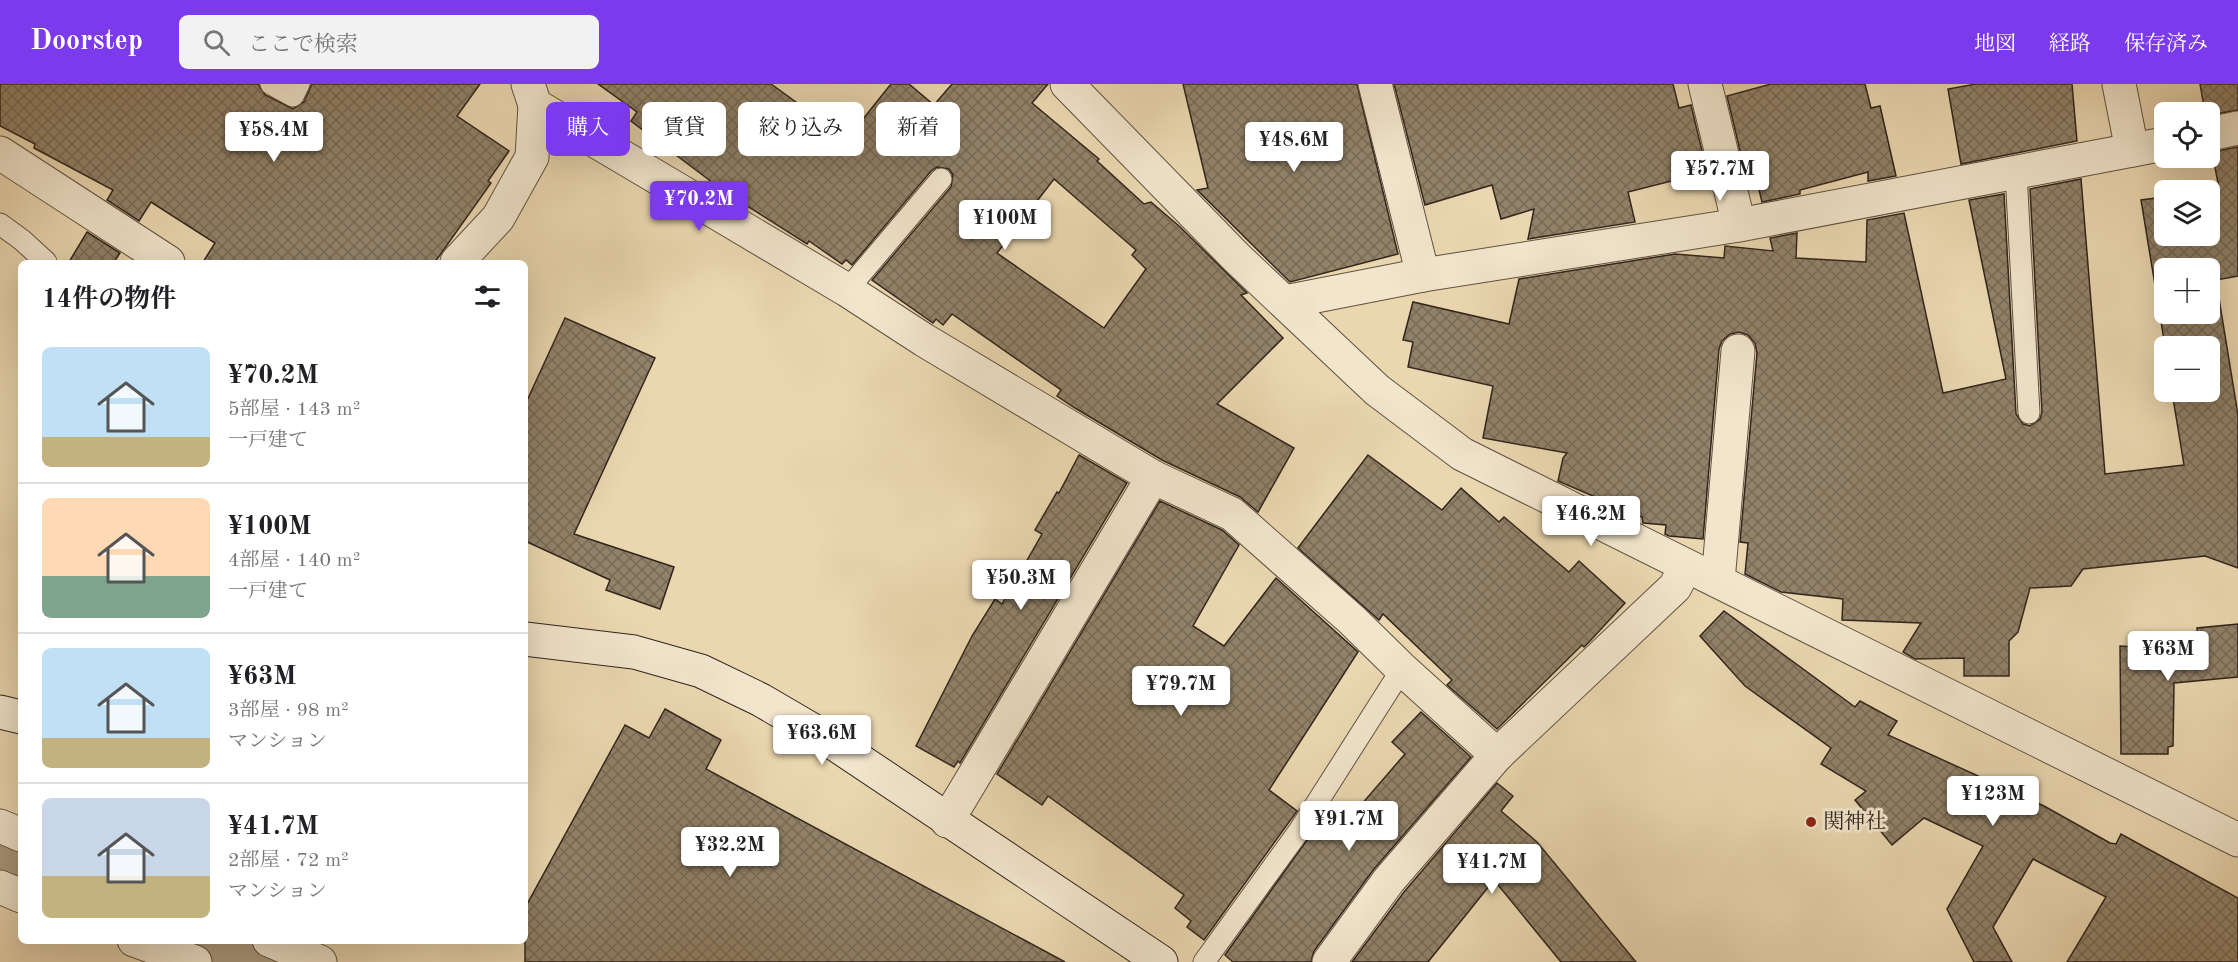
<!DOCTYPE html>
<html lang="ja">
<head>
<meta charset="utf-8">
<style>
	body { margin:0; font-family:"Old Standard TT","Noto Serif JP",serif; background:#f2f2f2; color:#202124; height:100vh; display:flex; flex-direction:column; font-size:22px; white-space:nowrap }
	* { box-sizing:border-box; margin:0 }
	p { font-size:20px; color:#757577 }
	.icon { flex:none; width:33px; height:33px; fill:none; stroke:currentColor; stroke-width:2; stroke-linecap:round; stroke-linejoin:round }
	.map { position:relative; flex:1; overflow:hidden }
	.sheet { position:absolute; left:18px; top:176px; width:510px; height:684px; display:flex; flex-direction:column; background:#fff; border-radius:9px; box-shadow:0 6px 24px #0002 }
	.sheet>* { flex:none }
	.top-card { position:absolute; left:546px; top:18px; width:570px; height:54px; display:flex; gap:12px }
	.tools { position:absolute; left:2154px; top:18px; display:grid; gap:12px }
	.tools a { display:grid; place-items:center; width:66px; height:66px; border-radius:9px; background:#fff; box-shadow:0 6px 24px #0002; font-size:30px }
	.price { position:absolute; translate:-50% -51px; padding:0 14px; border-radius:6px; background:#fff; color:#222; font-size:20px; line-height:39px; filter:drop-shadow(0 2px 3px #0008) }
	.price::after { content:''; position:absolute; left:50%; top:36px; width:18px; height:14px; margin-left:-9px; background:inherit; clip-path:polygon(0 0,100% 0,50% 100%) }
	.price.selected { background:#7c3aed; color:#fff }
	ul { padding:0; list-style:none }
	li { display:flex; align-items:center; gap:18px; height:150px; padding:0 24px }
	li+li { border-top:2px solid #e0e0e0 }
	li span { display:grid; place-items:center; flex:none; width:168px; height:120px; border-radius:9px; color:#555 }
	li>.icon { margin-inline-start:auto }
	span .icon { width:72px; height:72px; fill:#fffc; stroke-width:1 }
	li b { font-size:26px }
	h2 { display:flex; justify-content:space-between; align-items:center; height:72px; padding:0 24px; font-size:26px }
	.tag { padding:0 21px; border-radius:9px; background:#fff; box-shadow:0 6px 24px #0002; font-size:21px; line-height:54px }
	.tag.selected { background:#7c3aed; color:#fff }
	header { display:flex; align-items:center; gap:36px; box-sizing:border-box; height:84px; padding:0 30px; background:#7c3aed; color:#fff }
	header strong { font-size:28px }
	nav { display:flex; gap:33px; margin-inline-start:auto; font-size:21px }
	.search { width:420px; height:54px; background:#f2f2f2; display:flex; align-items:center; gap:15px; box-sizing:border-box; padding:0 21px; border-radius:9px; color:#757577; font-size:22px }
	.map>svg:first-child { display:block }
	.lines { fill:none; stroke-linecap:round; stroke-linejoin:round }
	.river { stroke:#ab9a7e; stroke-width:80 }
	.building { fill:url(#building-cross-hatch); stroke:#31251d; stroke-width:1.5; fill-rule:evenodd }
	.lane-casing { stroke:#5f5242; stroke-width:23 }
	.street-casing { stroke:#5f5242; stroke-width:35 }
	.secondary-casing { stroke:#31251d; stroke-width:35 }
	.lane { stroke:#f1e5cc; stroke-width:21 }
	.street { stroke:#f1e5cc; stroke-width:33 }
	.secondary { stroke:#f1e5cc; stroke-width:33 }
	.poi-dot { fill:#8f2418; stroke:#f1e5cc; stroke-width:2 }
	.labels { text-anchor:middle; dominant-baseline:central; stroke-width:6; stroke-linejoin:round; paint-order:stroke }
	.poi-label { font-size:21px; fill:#31251d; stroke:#f1e5cc; text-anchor:start }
</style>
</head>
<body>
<header>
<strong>Doorstep</strong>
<div class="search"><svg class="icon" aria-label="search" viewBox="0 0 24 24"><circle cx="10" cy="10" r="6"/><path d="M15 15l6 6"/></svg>ここで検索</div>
<nav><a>地図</a><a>経路</a><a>保存済み</a></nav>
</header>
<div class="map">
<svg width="2238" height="878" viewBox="0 0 2238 878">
	<defs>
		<pattern id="building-cross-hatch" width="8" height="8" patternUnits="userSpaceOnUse" patternTransform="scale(1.5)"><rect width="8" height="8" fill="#918269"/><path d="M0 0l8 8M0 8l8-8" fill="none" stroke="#776a56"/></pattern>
	</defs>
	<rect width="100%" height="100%" fill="#ead7b0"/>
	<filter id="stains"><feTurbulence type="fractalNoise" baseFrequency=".00333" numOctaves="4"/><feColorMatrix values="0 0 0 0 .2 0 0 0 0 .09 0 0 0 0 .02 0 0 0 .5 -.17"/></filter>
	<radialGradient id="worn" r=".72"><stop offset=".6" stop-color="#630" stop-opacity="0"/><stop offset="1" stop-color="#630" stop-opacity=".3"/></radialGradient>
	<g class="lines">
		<!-- river -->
		<g class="river">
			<polyline points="0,767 21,776"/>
			<polyline points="209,856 259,878"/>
		</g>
	</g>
	<!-- building -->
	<g class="building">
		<polygon points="0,0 258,0 265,11 293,25 304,18 312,0 480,0 457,32 509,67 488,97 491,99 435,178 203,178 215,159 151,118 139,137 107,116 113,106 34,64 35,60 0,42"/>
		<path d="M598,0H771L847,55L891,0H909L934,21L952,0H1048L1032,19L1099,75L1097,77L1144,120L1151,118L1179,142L1247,209L1241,211L1283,254L1217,320L1294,364L1258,428L1240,413L1162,376L1075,324L1057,312L1061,306L952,230L943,241L936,235L933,239L872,196L951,103L953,91L949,85L937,83L931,87L852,181L846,176L842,180L809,157L807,160L725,108L631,37L637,28ZM1054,95L1136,166L1132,171L1146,185L1104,244L997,169Z"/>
		<polygon points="1183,0 1357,0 1398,170 1290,198 1197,106 1208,104"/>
		<polygon points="1394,0 1673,0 1679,24 1691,21 1707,88 1628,108 1635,138 1528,155 1534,125 1501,135 1492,101 1425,121"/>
		<polygon points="1771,0 1865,0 1871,24 1880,22 1896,92 1868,97 1868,88 1800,106 1800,110 1762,118 1752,77 1743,79 1727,12"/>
		<polygon points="1976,0 2072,0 2077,57 1961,80 1948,5"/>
		<polygon points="2200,0 2238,0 2238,26 2210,31 2210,28 2205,28"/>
		<path d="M2238,63V192L2216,196L2238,331V484L2205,472L2083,485L2071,502L2030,504L2018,548L2009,557V592H1964V574L1915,575L1903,568L1921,539L1842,536L1843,515L1781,508L1745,490L1748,459L1740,458L1757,269L1755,259L1748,251L1739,248L1730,250L1722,257L1719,265L1703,455L1669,452L1665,450L1666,441L1643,439L1642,433L1558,397L1563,374L1567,369L1483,354L1493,302L1408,283L1413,258L1403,256L1413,218L1509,240L1519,195L1675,170L1724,174L1725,162L1773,167L1770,154L1797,149L1796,174L1866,178L1867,136L1904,129L1943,309L2006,295L1969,116L2004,110L2016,330L2023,340L2030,342L2040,335L2042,328L2030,105L2081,95L2105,390L2184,381L2172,308H2210V262H2165L2141,116L2164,113V152H2210V106H2204L2219,104L2212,68ZM2164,184H2210V230H2164Z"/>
		<polygon points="87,148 120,169 114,178 69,178"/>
		<polygon points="565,234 655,274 574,450 674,483 660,525 606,506 610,496 525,457 525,321"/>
		<polygon points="1079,371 1127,399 960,679 958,677 954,683 916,662 972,552 995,515 1002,520 1042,450 1035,446 1057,408 1059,409"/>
		<polygon points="1368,371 1442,426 1461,404 1499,438 1504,433 1569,488 1579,477 1625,519 1590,557 1584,563 1582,561 1497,645 1447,601 1452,596 1383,530 1379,536 1298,464"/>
		<polygon points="1160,417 1222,446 1239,461 1193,542 1224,562 1276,494 1358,568 1269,706 1297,727 1204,856 1187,843 1191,837 1175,824 1184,811 1048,712 1042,721 997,690"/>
		<polygon points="1724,527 1855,623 1860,617 1897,637 1888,651 2044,722 2110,759 2116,760 2121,750 2238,814 2238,878 2067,878 2106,813 2033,775 1993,843 2012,878 1974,878 1947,825 1983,762 1924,734 1892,761 1855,716 1866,707 1821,680 1831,664 1745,602 1700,552"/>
		<polygon points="2238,540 2238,593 2174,599 2173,662 2168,663 2168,670 2121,670 2120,562 2137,563 2137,555 2198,555 2197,544"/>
		<polygon points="665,625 721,656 706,685 1065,878 525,878 525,824 625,641 649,654"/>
		<polygon points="1421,628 1471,673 1374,785 1314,867 1311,878 1233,878 1225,871 1317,742 1327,749 1343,731 1348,736 1405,670 1392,658"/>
		<polygon points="1497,699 1513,712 1501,727 1537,758 1636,878 1561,878 1494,796 1428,878 1352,878 1404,808"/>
	</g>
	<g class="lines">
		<!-- lane casing -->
		<g class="lane-casing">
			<g id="lane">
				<polyline points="271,0 293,12 299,0"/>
				<polyline points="2016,89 2029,329"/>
				<polyline points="0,140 22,156 46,178"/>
				<polyline points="847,206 941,95"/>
				<polyline points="1204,878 1299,747 1402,585"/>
			</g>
		</g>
		<!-- street casing -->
		<g class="street-casing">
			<g id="street">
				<polyline points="528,0 535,21 847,206 924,256 1153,393 1232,430 1352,536 1402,585 1497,671 1675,503 1686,482"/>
				<polyline points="1067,0 1237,174 1377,306 1462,370 2238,756"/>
				<polyline points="1375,0 1423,191"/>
				<polyline points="1705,0 1739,141"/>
				<polyline points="2119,0 2132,66"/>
				<polyline points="2210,50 2238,44"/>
				<polyline points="0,69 168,178"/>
				<polyline points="457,178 498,134 532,73 535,21"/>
				<polyline points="1285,218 1423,191 1739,141 2164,60"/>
				<polyline points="1718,497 1738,267"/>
				<polyline points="947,737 1153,393"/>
				<polyline points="0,742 21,751"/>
				<polyline points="0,803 21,812"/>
				<polyline points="134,856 195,878"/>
				<polyline points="269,856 320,878"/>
				<polyline points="1329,878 1389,796 1497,671"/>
			</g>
		</g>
		<!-- secondary casing -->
		<g class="secondary-casing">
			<g id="secondary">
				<polyline points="525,555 634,568 701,587 761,616 826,654 1161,878"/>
				<polyline points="0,628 21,633"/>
			</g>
		</g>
		<!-- lane -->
		<use href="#lane" class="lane"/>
		<!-- street -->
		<use href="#street" class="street"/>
		<!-- secondary -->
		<use href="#secondary" class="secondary"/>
	</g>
	<!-- markers -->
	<circle class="poi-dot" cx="1811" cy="738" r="6"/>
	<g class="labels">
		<!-- poi labels -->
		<g class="poi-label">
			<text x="1823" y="738">関神社</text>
		</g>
	</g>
	<rect width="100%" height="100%" filter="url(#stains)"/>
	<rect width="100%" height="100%" fill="url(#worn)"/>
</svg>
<div class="tools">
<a><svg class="icon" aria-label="locate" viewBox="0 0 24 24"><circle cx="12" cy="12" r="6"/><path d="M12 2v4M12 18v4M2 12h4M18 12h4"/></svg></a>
<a><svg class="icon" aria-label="layers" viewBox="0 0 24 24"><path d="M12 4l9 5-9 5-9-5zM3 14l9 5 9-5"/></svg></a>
<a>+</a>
<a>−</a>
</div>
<b class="price" style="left:274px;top:79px">¥58.4M</b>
<b class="price" style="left:1294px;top:89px">¥48.6M</b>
<b class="price" style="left:1720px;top:118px">¥57.7M</b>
<b class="price selected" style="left:699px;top:148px">¥70.2M</b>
<b class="price" style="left:1005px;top:167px">¥100M</b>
<b class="price" style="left:1591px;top:463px">¥46.2M</b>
<b class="price" style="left:1021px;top:527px">¥50.3M</b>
<b class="price" style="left:2168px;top:598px">¥63M</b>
<b class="price" style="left:1181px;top:633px">¥79.7M</b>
<b class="price" style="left:822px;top:682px">¥63.6M</b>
<b class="price" style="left:1993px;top:743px">¥123M</b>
<b class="price" style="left:1349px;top:768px">¥91.7M</b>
<b class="price" style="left:730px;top:794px">¥32.2M</b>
<b class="price" style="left:1492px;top:811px">¥41.7M</b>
<div class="top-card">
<a class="tag selected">購入</a>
<a class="tag">賃貸</a>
<a class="tag">絞り込み</a>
<a class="tag">新着</a>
</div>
<section class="sheet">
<h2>14件の物件<svg class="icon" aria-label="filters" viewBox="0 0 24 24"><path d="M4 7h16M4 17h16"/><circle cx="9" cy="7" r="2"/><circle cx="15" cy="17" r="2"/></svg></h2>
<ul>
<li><span style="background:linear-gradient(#bfe0f5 75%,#c2b280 0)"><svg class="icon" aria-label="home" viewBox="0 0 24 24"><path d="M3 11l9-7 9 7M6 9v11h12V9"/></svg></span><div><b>¥70.2M</b><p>5部屋 · 143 m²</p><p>一戸建て</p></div></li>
<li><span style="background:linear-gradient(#ffd9b3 65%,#7fa58c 0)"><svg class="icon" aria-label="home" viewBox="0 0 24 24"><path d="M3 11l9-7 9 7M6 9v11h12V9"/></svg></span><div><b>¥100M</b><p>4部屋 · 140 m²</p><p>一戸建て</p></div></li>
<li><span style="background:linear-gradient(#bfe0f5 75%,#c2b280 0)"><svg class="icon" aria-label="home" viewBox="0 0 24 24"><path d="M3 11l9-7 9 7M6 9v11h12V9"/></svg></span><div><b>¥63M</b><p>3部屋 · 98 m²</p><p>マンション</p></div></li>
<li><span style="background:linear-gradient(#c9d6e8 65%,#c2b280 0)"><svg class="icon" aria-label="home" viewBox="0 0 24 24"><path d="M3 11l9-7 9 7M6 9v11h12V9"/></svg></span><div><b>¥41.7M</b><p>2部屋 · 72 m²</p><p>マンション</p></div></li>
</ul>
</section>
</div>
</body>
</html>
